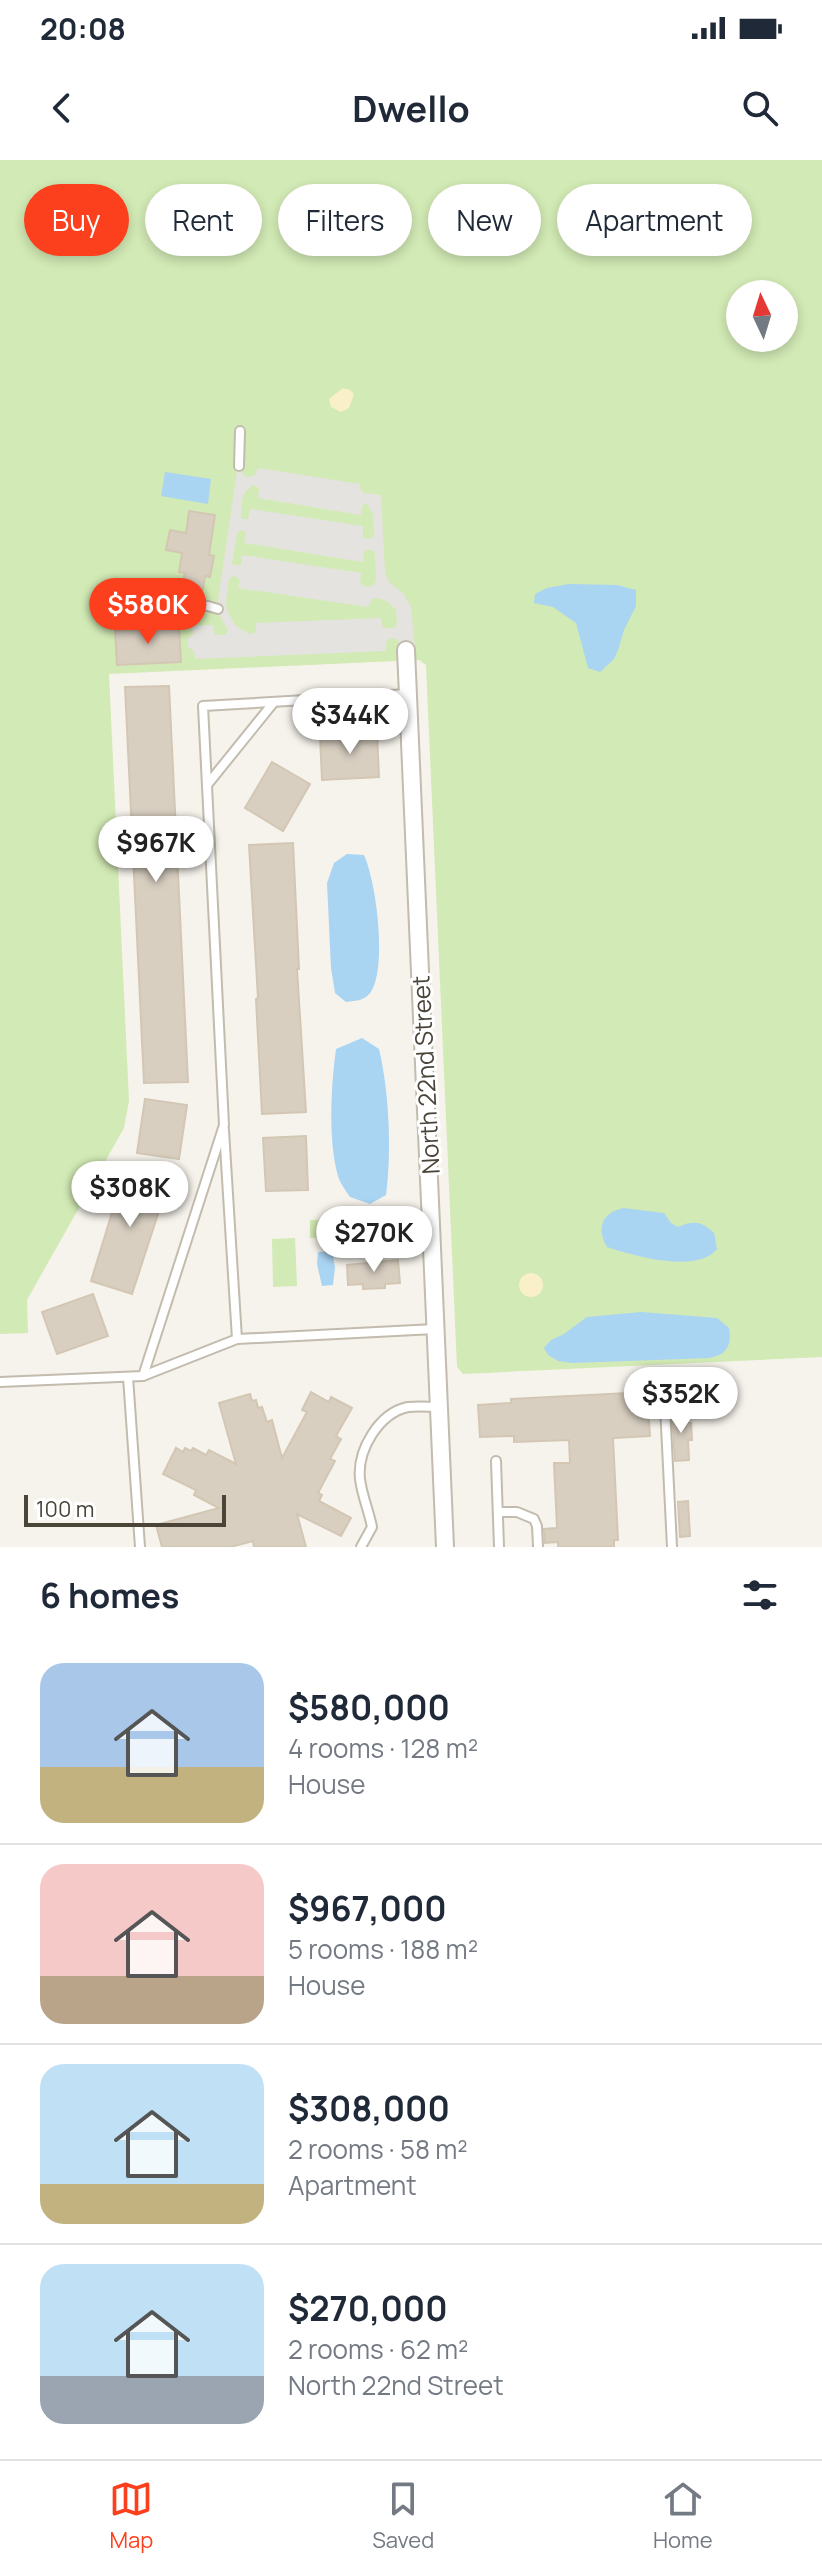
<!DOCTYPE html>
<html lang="en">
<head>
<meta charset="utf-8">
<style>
	body { margin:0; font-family:Manrope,sans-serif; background:#f2f2f3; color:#1f2937; height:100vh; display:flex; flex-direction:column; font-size:30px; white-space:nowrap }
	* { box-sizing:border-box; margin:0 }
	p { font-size:26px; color:#747a83 }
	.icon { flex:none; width:44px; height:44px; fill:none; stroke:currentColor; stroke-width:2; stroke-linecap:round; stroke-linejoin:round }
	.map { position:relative; height:1387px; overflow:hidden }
	.drawer { display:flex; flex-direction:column; background:#fff; flex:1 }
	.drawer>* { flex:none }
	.hud { position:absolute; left:24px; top:24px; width:774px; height:72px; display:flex; gap:16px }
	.needle { width:52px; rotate:356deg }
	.controls { position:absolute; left:726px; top:120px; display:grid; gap:16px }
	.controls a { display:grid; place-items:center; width:72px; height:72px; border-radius:50%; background:#fff; box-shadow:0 4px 12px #0003; font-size:40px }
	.scale { position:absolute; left:24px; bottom:20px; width:202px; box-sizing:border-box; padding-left:8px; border:4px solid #4b4439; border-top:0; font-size:22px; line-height:28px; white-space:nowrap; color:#4b4439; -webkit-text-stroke:6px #fff; paint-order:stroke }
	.price { position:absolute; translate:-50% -68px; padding:0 18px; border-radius:28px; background:#fff; color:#222; font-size:26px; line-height:52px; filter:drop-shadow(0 2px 4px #0008) }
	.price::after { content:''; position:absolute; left:50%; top:48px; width:24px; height:18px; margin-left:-12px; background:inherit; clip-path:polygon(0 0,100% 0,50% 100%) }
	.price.on { background:#fc3f1d; color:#fff }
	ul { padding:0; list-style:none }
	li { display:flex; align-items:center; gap:24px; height:200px; padding:0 40px }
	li+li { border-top:2px solid #e0e1e3 }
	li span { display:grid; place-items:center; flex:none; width:224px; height:160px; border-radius:24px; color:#555 }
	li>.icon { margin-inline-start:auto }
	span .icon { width:96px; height:96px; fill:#fffc; stroke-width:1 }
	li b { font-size:34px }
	h2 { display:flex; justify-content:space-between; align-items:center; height:96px; padding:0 40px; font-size:34px }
	.pill { padding:0 28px; border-radius:36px; background:#fff; box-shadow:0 4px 12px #0003; font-size:28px; line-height:72px }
	.pill.on { background:#fc3f1d; color:#fff }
	.status { display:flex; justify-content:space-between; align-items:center; height:56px; padding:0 40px; background:#fff; direction:ltr }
	.status svg { height:22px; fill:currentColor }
	header { display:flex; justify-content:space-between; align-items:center; height:104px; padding:0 40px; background:#fff; font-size:36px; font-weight:700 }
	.dock { display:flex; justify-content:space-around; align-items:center; height:112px; border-top:2px solid #e0e1e3; background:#fff; font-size:22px; color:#747a83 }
	.dock a { display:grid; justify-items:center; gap:4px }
	.dock .on { color:#fc3f1d }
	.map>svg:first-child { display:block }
	.green { fill:#d2eab5; fill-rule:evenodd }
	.sand { fill:#f9efc9 }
	.parking { fill:#e5e3e0; fill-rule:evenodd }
	.water { fill:#a9d4f2 }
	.building { fill:#d8cfc1; stroke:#d3c7b4; stroke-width:2 }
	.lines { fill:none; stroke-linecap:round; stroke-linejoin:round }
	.service-casing { stroke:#c2bbae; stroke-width:12 }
	.minor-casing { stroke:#c2bbae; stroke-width:20 }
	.service { stroke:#fff; stroke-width:8 }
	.minor { stroke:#fff; stroke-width:16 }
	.labels { text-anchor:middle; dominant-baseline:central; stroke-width:6; stroke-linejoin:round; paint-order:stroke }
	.street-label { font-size:24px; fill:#4b4439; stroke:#fff }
</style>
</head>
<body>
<div class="status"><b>20:08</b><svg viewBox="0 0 49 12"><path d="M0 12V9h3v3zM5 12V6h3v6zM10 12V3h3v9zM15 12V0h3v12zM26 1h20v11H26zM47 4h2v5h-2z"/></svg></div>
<header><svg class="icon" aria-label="back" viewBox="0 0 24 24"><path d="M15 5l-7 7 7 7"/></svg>Dwello<svg class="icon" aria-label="search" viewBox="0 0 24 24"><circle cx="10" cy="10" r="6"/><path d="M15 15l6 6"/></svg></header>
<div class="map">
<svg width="822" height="1387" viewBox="0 0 822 1387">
	<rect width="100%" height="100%" fill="#f6f3ec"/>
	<!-- green -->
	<g class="green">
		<path d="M0,0H822V1197L463,1214L457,1207L426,505L419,500L109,514L129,941L124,968L27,1140L28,1173L0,1174ZM740,134H784V178H740Z"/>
		<polygon points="340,1059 341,1077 310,1078 310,1060"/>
		<polygon points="295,1078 297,1126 273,1127 272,1079"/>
	</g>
	<!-- sand -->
	<g class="sand">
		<polygon points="343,228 350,230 354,234 349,248 341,252 331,247 329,239"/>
		<circle cx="531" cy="1125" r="12"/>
	</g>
	<!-- parking -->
	<path class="parking" d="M238,305L241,306L242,313L246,317L255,315L258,308L360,324V329L364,333L381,335L385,413L389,422L403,433L411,447L415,490H400L398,480L393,478L387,480L385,491L195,499L194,491L188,487V479L193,474L192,466L213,465L215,475H225L228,471L220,456L218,440ZM253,325L259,328L258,338L361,355L362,346L367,343L373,354L374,376L371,379L363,378V366L250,349L248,359H241L242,339L245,332ZM242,370L246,373L244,383L363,402L364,392L367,390H372L375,393L376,421L373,426L367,427L360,423L361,413L242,395L241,405H234L232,403L237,373ZM235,416L240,420L238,428L368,447L373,438L381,439L388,442L396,450L397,464L394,468H383L381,458L256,463V472L250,474L236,466L227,451L226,442L229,418Z"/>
	<!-- water -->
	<g class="water">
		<polygon points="165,312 211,319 208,344 161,336"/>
		<polygon points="569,424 617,425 636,430 636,446 624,470 618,490 614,499 600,512 588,508 576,463 553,447 534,443 535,434 547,428"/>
		<path d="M347,694L364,695C376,721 387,804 372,830C367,840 356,841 346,842L335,833L331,808L327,723L334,703Z"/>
		<path d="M362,878L379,889C389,931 392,992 386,1035L370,1044L350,1037C346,1031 340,1023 338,1016C328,980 331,926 336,889Z"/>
		<path d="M623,1048L664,1053L671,1063L678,1067C693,1060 702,1061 714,1073L717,1089C696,1114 635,1096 607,1087C596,1068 602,1053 623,1048Z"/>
		<polygon points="332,1091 335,1107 333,1125 322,1126 317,1104 318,1092"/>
		<path d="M641,1152L717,1158L729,1168C732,1185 727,1195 709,1198L572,1203L558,1201L548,1195L544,1188L551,1180L564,1174L587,1157Z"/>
	</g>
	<!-- building -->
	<g class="building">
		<polygon points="189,351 215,355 209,395 214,396 210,417 205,416 201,439 187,438 189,433 181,431 185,413 179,412 182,393 166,390 170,370 186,373"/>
		<polygon points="179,468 181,502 117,505 115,471"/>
		<polygon points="169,526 188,922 144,923 125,527"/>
		<polygon points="377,573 379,617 322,620 320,576"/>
		<polygon points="272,602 310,624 283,671 245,648"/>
		<polygon points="293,683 299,809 297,809 306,952 262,954 256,839 258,838 249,685"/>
		<polygon points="145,939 187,945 179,999 137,993"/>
		<polygon points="306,976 308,1030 266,1031 263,978"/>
		<polygon points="127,1004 170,1017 132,1134 91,1121"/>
		<polygon points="398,1100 400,1123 385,1124 385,1128 363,1129 363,1124 348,1125 347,1105"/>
		<polygon points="93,1134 108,1176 57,1194 42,1152"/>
		<polygon points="311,1232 329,1242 331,1237 352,1248 336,1276 341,1279 330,1299 335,1301 318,1333 322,1335 319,1341 351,1358 341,1376 297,1354 306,1387 254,1387 253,1381 230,1387 162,1387 156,1365 219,1348 194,1335 196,1330 163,1314 176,1288 183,1292 185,1288 191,1291 193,1288 206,1295 209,1290 236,1304 219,1243 250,1234 252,1241 256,1240 258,1248 262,1247 267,1262 272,1260 282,1298 307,1252 302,1250"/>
		<polygon points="647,1232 650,1276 613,1278 618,1380 614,1380 614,1387 558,1387 558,1382 545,1383 544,1369 557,1368 554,1303 570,1303 569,1280 514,1282 514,1276 480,1277 478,1245 511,1243 511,1239"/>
		<polygon points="687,1251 687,1263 691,1263 692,1280 688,1280 689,1300 675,1301 672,1252"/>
		<polygon points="688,1341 690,1376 680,1377 678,1342"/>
	</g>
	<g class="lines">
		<!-- service casing -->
		<g class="service-casing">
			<g id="service">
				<polyline points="239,306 240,271"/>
				<polyline points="179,446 208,446 218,449"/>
				<polyline points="207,625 274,542"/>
				<polyline points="224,970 237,1179"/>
				<polyline points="143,1216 224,965 203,546 408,534"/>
				<polyline points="128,1217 140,1387"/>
				<polyline points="0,1222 143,1216 237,1179 435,1169"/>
				<polyline points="664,1226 672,1387"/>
				<polyline points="496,1301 499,1387"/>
				<polyline points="498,1352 517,1352 534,1359 537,1366 538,1387"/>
				<path d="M361,1387L372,1367C369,1351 362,1336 360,1319C357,1290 379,1253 408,1247C418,1246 430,1247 439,1247"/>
			</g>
		</g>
		<!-- minor casing -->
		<g class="minor-casing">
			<polyline id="minor" points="406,490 445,1387"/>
		</g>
		<!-- service -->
		<use href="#service" class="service"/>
		<!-- minor -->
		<use href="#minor" class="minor"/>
	</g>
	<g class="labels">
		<!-- street labels -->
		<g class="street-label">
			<text transform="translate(425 915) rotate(-93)">North 22nd Street</text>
		</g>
	</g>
</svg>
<div class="controls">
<a><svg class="needle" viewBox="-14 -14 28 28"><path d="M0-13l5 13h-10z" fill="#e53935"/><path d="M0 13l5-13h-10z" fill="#747a83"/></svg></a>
</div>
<div class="scale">100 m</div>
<b class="price on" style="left:148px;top:486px">$580K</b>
<b class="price" style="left:350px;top:596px">$344K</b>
<b class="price" style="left:156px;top:724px">$967K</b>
<b class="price" style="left:130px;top:1069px">$308K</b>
<b class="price" style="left:374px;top:1114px">$270K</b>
<b class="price" style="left:681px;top:1275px">$352K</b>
<div class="hud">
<a class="pill on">Buy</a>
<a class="pill">Rent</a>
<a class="pill">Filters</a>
<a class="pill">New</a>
<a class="pill">Apartment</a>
</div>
</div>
<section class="drawer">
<h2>6 homes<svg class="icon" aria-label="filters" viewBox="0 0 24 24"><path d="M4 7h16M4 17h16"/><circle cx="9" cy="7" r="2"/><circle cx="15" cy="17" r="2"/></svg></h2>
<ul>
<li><span style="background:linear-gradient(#a9c7e8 65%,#c2b280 0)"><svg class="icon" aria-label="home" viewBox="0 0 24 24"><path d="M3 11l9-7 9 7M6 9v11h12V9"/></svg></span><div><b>$580,000</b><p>4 rooms · 128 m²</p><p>House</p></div></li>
<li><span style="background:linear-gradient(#f6c9c9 70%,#b9a48a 0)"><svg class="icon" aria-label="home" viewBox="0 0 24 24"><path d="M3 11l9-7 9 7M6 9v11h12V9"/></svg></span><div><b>$967,000</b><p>5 rooms · 188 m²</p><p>House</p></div></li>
<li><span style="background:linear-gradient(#bfe0f5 75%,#c2b280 0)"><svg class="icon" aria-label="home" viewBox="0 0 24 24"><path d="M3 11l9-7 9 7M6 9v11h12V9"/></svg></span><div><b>$308,000</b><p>2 rooms · 58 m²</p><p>Apartment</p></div></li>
<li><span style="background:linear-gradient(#bfe0f5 70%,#9aa5b1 0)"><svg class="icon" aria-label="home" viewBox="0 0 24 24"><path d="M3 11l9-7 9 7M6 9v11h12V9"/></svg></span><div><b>$270,000</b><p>2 rooms · 62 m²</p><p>North 22nd Street</p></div></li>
</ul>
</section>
<nav class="dock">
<a class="on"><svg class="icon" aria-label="map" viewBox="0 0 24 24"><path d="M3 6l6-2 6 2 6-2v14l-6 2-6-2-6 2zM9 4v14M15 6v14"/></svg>Map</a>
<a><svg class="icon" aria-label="saved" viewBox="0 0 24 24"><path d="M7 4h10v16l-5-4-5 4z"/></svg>Saved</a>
<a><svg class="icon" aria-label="home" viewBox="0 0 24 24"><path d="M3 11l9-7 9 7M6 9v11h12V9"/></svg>Home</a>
</nav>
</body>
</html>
